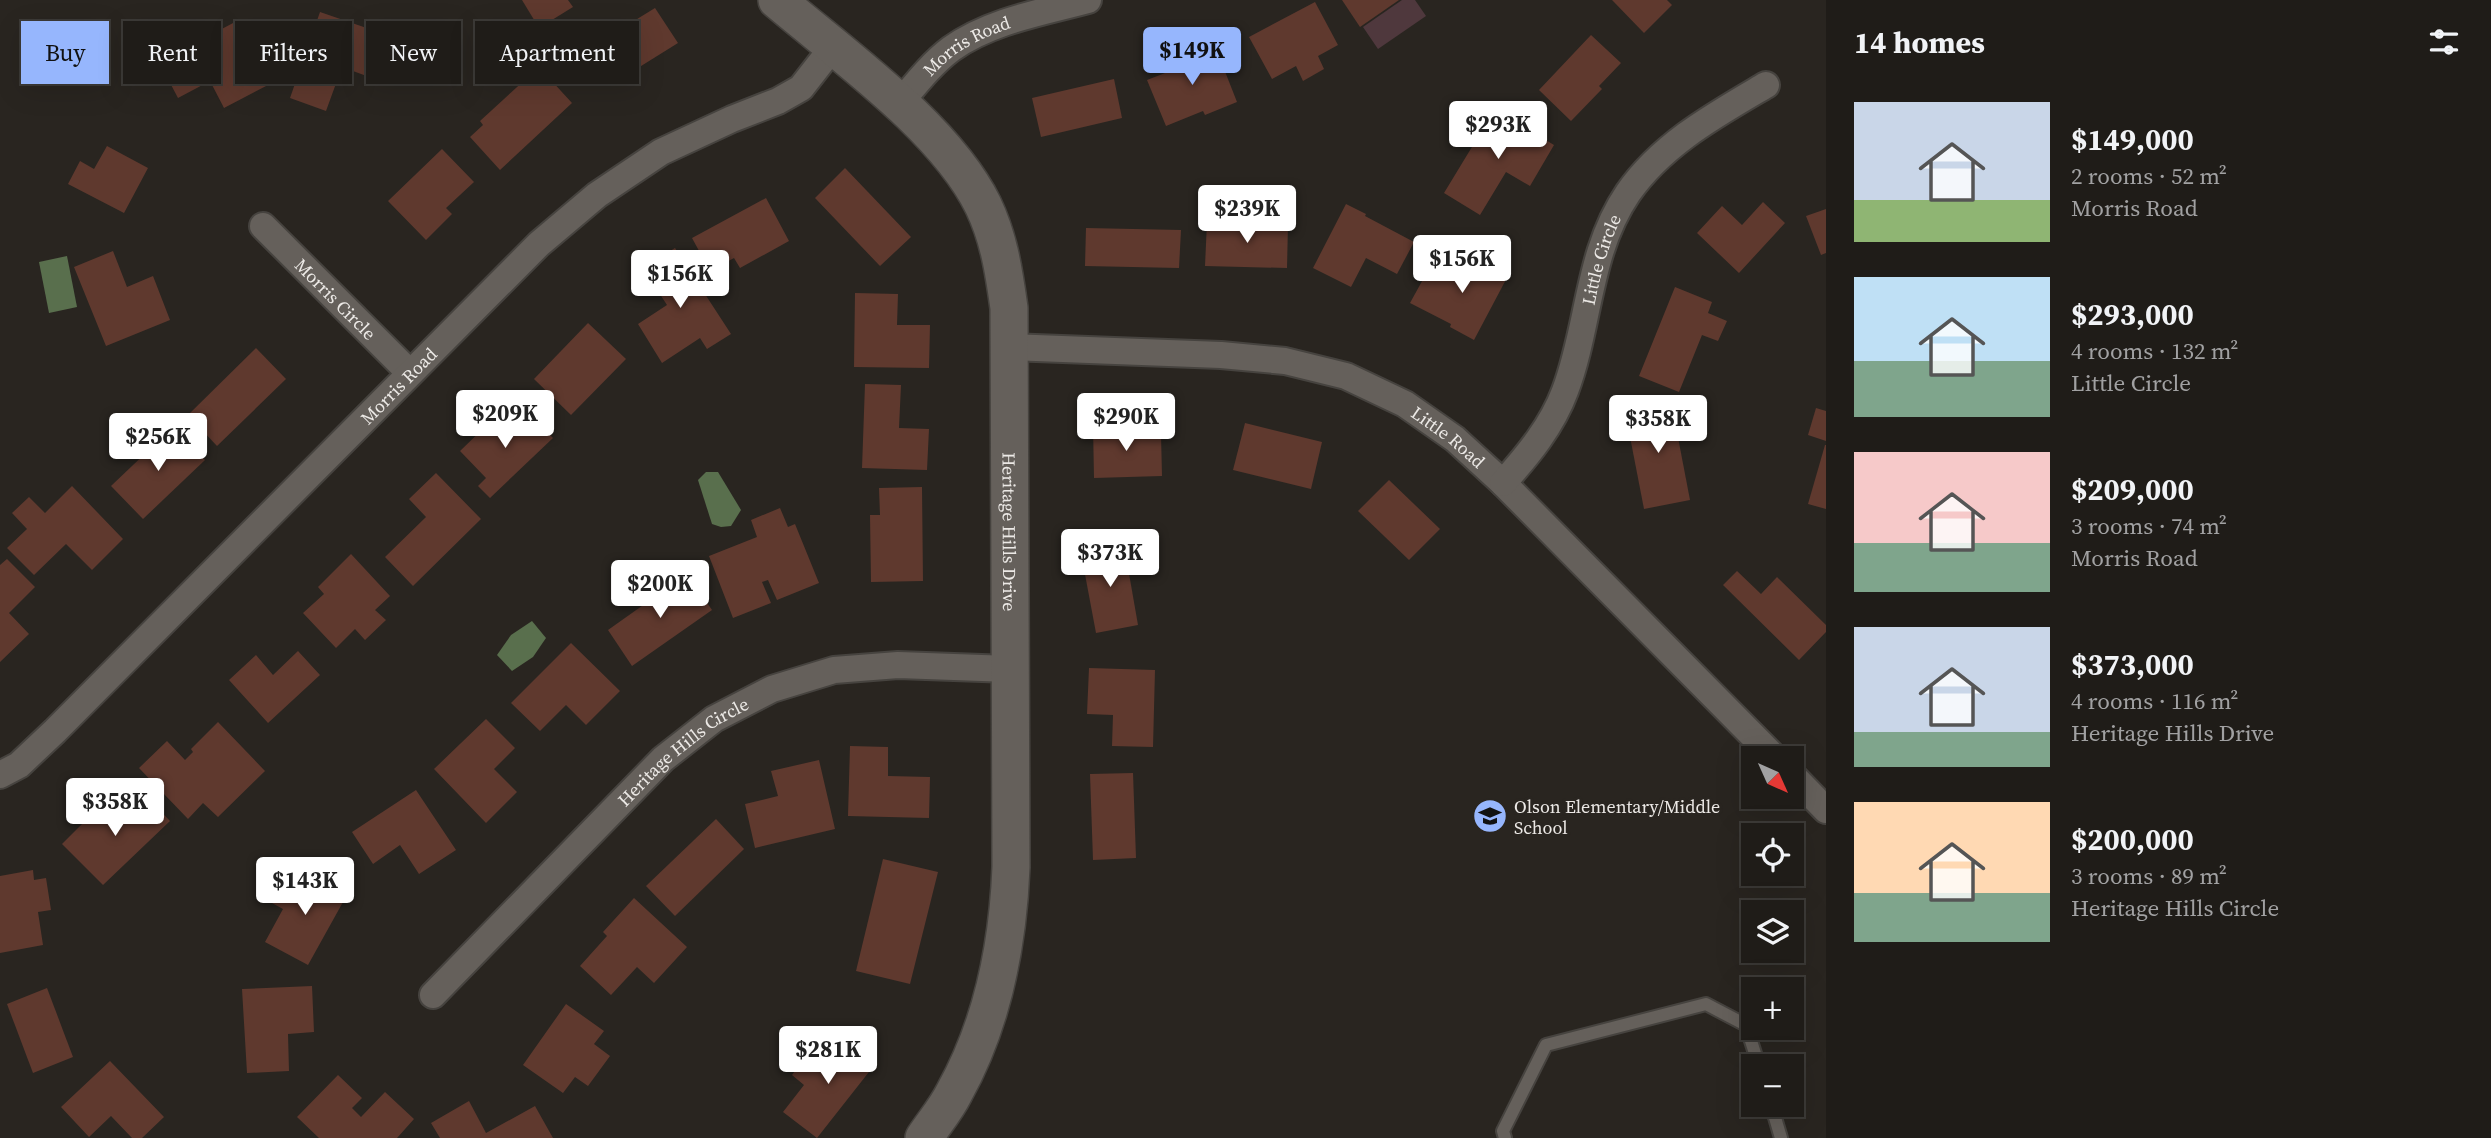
<!DOCTYPE html>
<html lang="en">
<head>
<meta charset="utf-8">
<style>
	body { margin:0; font-family:"Source Serif 4",serif; background:#2c2925; color:#f1f3f6; height:100vh; display:flex; flex-direction:column; font-size:26px; white-space:nowrap }
	* { box-sizing:border-box; margin:0 }
	p { font-size:23px; color:#a1a1a2 }
	.icon { flex:none; width:38px; height:38px; fill:none; stroke:currentColor; stroke-width:2; stroke-linecap:round; stroke-linejoin:round }
	.map { position:relative; flex:1; overflow:hidden }
	.sheet { display:flex; flex-direction:column; background:#1f1c18; width:665px }
	.sheet>* { flex:none }
	.guide { position:absolute; left:21px; top:21px; width:665px; height:63px; display:flex; gap:14px }
	.needle { width:46px; rotate:135deg }
	.tools { position:absolute; left:1741px; top:746px; display:grid; gap:14px }
	.tools a { display:grid; place-items:center; width:63px; height:63px; border-radius:0px; background:#1f1c18; box-shadow:0 7px 28px #0002,0 0 0 2px #3c3a37; font-size:35px }
	.price { position:absolute; translate:-50% -60px; padding:0 16px; border-radius:7px; background:#fff; color:#222; font-size:23px; line-height:46px; filter:drop-shadow(0 2px 4px #0008) }
	.price::after { content:''; position:absolute; left:50%; top:42px; width:21px; height:16px; margin-left:-10px; background:inherit; clip-path:polygon(0 0,100% 0,50% 100%) }
	.price.on { background:#96b6fd; color:#111 }
	ul { padding:0; list-style:none }
	li { display:flex; align-items:center; gap:21px; height:175px; padding:0 28px }
	li span { display:grid; place-items:center; flex:none; width:196px; height:140px; border-radius:0px; color:#555 }
	li>.icon { margin-inline-start:auto }
	span .icon { width:84px; height:84px; fill:#fffc; stroke-width:1 }
	li b { font-size:30px }
	h2 { display:flex; justify-content:space-between; align-items:center; height:84px; padding:0 28px; font-size:30px }
	.chip { padding:0 24px; border-radius:0px; background:#1f1c18; box-shadow:0 7px 28px #0002,0 0 0 2px #3c3a37; font-size:24px; line-height:63px }
	.chip.on { background:#96b6fd; color:#111 }
	main { display:flex; flex:1; min-height:0 }
	.map>svg:first-child { display:block }
	.green { fill:#4f383d }
	.water { fill:#596f4d }
	.building { fill:#5f392e }
	.lines { fill:none; stroke-linecap:round; stroke-linejoin:round }
	.lane-casing { stroke:#46433f; stroke-width:16 }
	.street-casing { stroke:#46433f; stroke-width:30 }
	.secondary-casing { stroke:#46433f; stroke-width:40 }
	.lane { stroke:#65605b; stroke-width:12 }
	.street { stroke:#65605b; stroke-width:26 }
	.secondary { stroke:#65605b; stroke-width:37 }
	.labels { text-anchor:middle; dominant-baseline:central; stroke-width:6; stroke-linejoin:round; paint-order:stroke }
	.street-label { font-size:18px; fill:#ece9e6; stroke:#292520 }
	.poi-label { font-size:18px; fill:#ece9e6; stroke:#292520; text-anchor:start }
</style>
</head>
<body>
<main>
<div class="map">
<svg width="1826" height="1138" viewBox="0 0 1826 1138">
	<rect width="100%" height="100%" fill="#292520"/>
	<!-- green -->
	<polygon class="green" points="1402,0 1415,0 1426,16 1378,49 1363,27"/>
	<!-- water -->
	<g class="water">
		<polygon points="67,256 77,307 49,313 39,262"/>
		<polygon points="706,472 718,472 741,510 731,526 721,527 712,524 698,480"/>
		<polygon points="532,621 546,638 533,657 512,671 497,655 511,635"/>
	</g>
	<!-- building -->
	<g class="building">
		<polygon points="522,0 568,0 573,7 539,28"/>
		<polygon points="1342,0 1399,0 1360,27"/>
		<polygon points="1612,0 1667,0 1672,5 1644,33"/>
		<polygon points="1315,2 1338,45 1318,56 1324,69 1303,81 1296,66 1272,79 1249,37"/>
		<polygon points="655,8 678,43 617,81 595,45"/>
		<polygon points="320,12 387,35 372,78 342,67 326,111 290,98"/>
		<polygon points="235,22 268,85 224,108 210,81 178,98 159,62"/>
		<polygon points="1591,35 1621,63 1599,86 1602,89 1571,121 1539,90"/>
		<polygon points="1215,46 1237,102 1205,115 1203,111 1166,126 1147,80 1165,73 1163,67"/>
		<polygon points="539,67 572,103 500,170 470,137 483,125 480,121"/>
		<polygon points="1114,79 1122,118 1041,137 1032,98"/>
		<polygon points="1495,109 1554,145 1530,186 1506,172 1480,215 1444,193"/>
		<polygon points="107,146 148,168 124,213 68,184 80,161 94,169"/>
		<polygon points="442,149 474,182 446,208 452,214 426,240 388,201"/>
		<polygon points="845,168 911,237 880,266 815,198"/>
		<polygon points="766,198 789,241 740,268 734,258 710,271 692,238"/>
		<polygon points="1763,202 1785,223 1739,273 1697,233 1722,206 1742,225"/>
		<polygon points="1346,204 1366,214 1365,216 1414,242 1397,274 1366,258 1351,287 1313,268"/>
		<polygon points="1826,209 1826,253 1821,255 1806,216"/>
		<polygon points="1207,222 1288,225 1287,268 1205,266"/>
		<polygon points="1086,228 1181,230 1179,268 1085,266"/>
		<polygon points="675,248 731,334 707,349 700,338 662,363 638,324 667,305 643,268"/>
		<polygon points="113,251 127,287 153,276 170,320 106,346 74,267"/>
		<polygon points="1476,255 1510,272 1474,340 1450,327 1451,324 1410,303 1432,263 1463,279"/>
		<polygon points="1675,287 1712,302 1708,313 1727,321 1718,341 1702,335 1679,392 1639,376"/>
		<polygon points="855,293 898,294 897,325 930,325 929,368 854,367"/>
		<polygon points="588,323 626,359 571,415 534,379"/>
		<polygon points="256,348 286,379 217,446 188,415"/>
		<polygon points="865,384 901,385 899,428 929,429 927,470 862,468"/>
		<polygon points="1671,401 1690,500 1644,509 1625,411"/>
		<polygon points="524,408 553,438 490,498 478,486 486,478 460,451 491,421 500,431"/>
		<polygon points="1816,408 1826,411 1826,441 1808,435"/>
		<polygon points="1245,423 1322,442 1311,489 1233,470"/>
		<polygon points="1139,425 1139,435 1161,434 1162,476 1094,478 1093,426"/>
		<polygon points="173,427 205,460 143,519 111,486"/>
		<polygon points="1825,445 1826,445 1826,509 1808,504"/>
		<polygon points="436,473 481,519 413,586 385,557 426,517 409,499"/>
		<polygon points="1389,480 1440,529 1409,560 1358,511"/>
		<polygon points="72,486 123,539 92,570 66,544 34,575 7,548 27,529 12,513 29,497 45,513"/>
		<polygon points="922,487 923,581 871,582 870,515 880,515 879,488"/>
		<polygon points="780,508 788,527 795,524 819,583 777,600 768,580 762,582 771,603 733,618 709,556 757,537 751,520"/>
		<polygon points="1124,545 1138,625 1096,633 1081,553"/>
		<polygon points="351,554 390,596 375,610 386,620 365,640 355,629 336,648 303,613 324,594 318,587"/>
		<polygon points="7,559 35,587 9,613 29,634 0,662 0,565"/>
		<polygon points="1737,571 1761,594 1777,577 1826,625 1826,632 1799,660 1723,585"/>
		<polygon points="687,574 712,610 632,666 608,630"/>
		<polygon points="571,643 620,691 586,725 566,705 540,731 511,703"/>
		<polygon points="298,651 320,675 268,723 229,680 256,655 273,675"/>
		<polygon points="1089,668 1155,670 1153,747 1112,746 1113,715 1087,714"/>
		<polygon points="486,719 515,748 494,769 517,792 486,823 434,769"/>
		<polygon points="218,722 265,771 218,817 203,803 188,819 139,768 167,741 185,760 193,752 191,749"/>
		<polygon points="850,746 888,747 888,776 930,777 929,818 848,816"/>
		<polygon points="819,760 835,829 755,848 745,804 778,796 771,771"/>
		<polygon points="1133,773 1136,858 1093,860 1090,774"/>
		<polygon points="416,790 456,850 419,874 400,845 373,864 352,832"/>
		<polygon points="144,794 170,821 103,885 62,844 100,806 116,822"/>
		<polygon points="716,819 744,849 675,916 646,886"/>
		<polygon points="883,859 938,872 910,984 856,971"/>
		<polygon points="33,870 34,880 46,878 51,910 38,912 43,945 0,953 0,876"/>
		<polygon points="313,873 348,893 308,965 265,942 283,909 272,903 285,880 303,890"/>
		<polygon points="634,898 687,947 654,983 637,967 611,995 580,966 607,936 603,932"/>
		<polygon points="312,986 314,1032 288,1034 289,1071 247,1073 242,989"/>
		<polygon points="47,988 73,1057 33,1073 7,1004"/>
		<polygon points="566,1004 604,1031 594,1044 610,1056 588,1086 575,1077 563,1093 523,1065"/>
		<polygon points="842,1037 876,1063 817,1138 783,1112 804,1085 792,1075 804,1059 817,1069"/>
		<polygon points="110,1061 164,1117 142,1138 132,1138 111,1116 89,1137 61,1107"/>
		<polygon points="338,1075 362,1098 352,1108 361,1117 385,1092 414,1119 397,1138 319,1138 297,1117"/>
		<polygon points="469,1101 486,1133 535,1106 553,1138 440,1138 431,1123"/>
	</g>
	<g class="lines">
		<!-- lane casing -->
		<g class="lane-casing">
			<g id="lane">
				<polyline points="1771,1104 1781,1138"/>
				<polyline points="1505,1138 1503,1131 1546,1045 1706,1004 1746,1025 1759,1066"/>
			</g>
		</g>
		<!-- street casing -->
		<g class="street-casing">
			<g id="street">
				<path id="s1" d="M899,104C915,85 931,64 951,49C990,21 1043,12 1088,0"/>
				<path id="s2" d="M263,226L410,373"/>
				<path id="s3" d="M1010,347L1221,355L1285,361L1346,376L1405,404L1455,439L1503,483L1775,758"/>
				<path id="s4" d="M1503,483C1528,455 1552,426 1565,391C1590,325 1587,253 1628,193C1662,144 1715,115 1766,85"/>
				<path id="s5" d="M0,775L19,765L55,731L539,244L597,195L661,152L732,119L778,101L801,88L833,47"/>
				<polyline points="1792,775 1826,810"/>
				<path id="s6" d="M433,995L663,759L714,719L772,689L834,670L898,665L1010,669"/>
			</g>
		</g>
		<!-- secondary casing -->
		<g class="secondary-casing">
			<g id="secondary">
				<path id="s7" d="M777,0C842,55 945,128 983,205C999,238 1004,272 1009,308L1011,867C1008,944 992,1025 954,1093C946,1109 934,1123 924,1138"/>
			</g>
		</g>
		<!-- lane -->
		<use href="#lane" class="lane"/>
		<!-- street -->
		<use href="#street" class="street"/>
		<!-- secondary -->
		<use href="#secondary" class="secondary"/>
	</g>
	<!-- icons -->
	<defs>
		<g id="school-disc" transform="scale(1.75)"><circle r="9.5" fill="#96b6fd" stroke="#292520"/><path d="M0-5L7-2L0 1L-7-2ZM-4 1L0 2.5L4 1V4Q0 6-4 4Z" fill="#111"/></g>
	</defs>
	<g fill-rule="evenodd">
		<use href="#school-disc" x="1490" y="816"/>
	</g>
	<g class="labels">
		<!-- street labels -->
		<g class="street-label">
			<text stroke="none"><textPath href="#s1" startOffset="91">Morris Road</textPath></text>
			<text stroke="none"><textPath href="#s4" startOffset="248">Little Circle</textPath></text>
			<text stroke="none"><textPath href="#s2" startOffset="103">Morris Circle</textPath></text>
			<text stroke="none"><textPath href="#s5" startOffset="558">Morris Road</textPath></text>
			<text stroke="none"><textPath href="#s3" startOffset="458">Little Road</textPath></text>
			<text stroke="none"><textPath href="#s7" startOffset="623">Heritage Hills Drive</textPath></text>
			<text stroke="none"><textPath href="#s6" startOffset="350">Heritage Hills Circle</textPath></text>
		</g>
		<!-- poi labels -->
		<g class="poi-label">
			<text x="1514" y="806">Olson Elementary/Middle<tspan x="1514" dy="21">School</tspan></text>
		</g>
	</g>
</svg>
<div class="tools">
<a><svg class="needle" viewBox="-14 -14 28 28"><path d="M0-13l5 13h-10z" fill="#e53935"/><path d="M0 13l5-13h-10z" fill="#a1a1a2"/></svg></a>
<a><svg class="icon" aria-label="locate" viewBox="0 0 24 24"><circle cx="12" cy="12" r="6"/><path d="M12 2v4M12 18v4M2 12h4M18 12h4"/></svg></a>
<a><svg class="icon" aria-label="layers" viewBox="0 0 24 24"><path d="M12 4l9 5-9 5-9-5zM3 14l9 5 9-5"/></svg></a>
<a>+</a>
<a>−</a>
</div>
<b class="price on" style="left:1192px;top:87px">$149K</b>
<b class="price" style="left:1498px;top:161px">$293K</b>
<b class="price" style="left:1247px;top:245px">$239K</b>
<b class="price" style="left:1462px;top:295px">$156K</b>
<b class="price" style="left:680px;top:310px">$156K</b>
<b class="price" style="left:505px;top:450px">$209K</b>
<b class="price" style="left:1126px;top:453px">$290K</b>
<b class="price" style="left:1658px;top:455px">$358K</b>
<b class="price" style="left:158px;top:473px">$256K</b>
<b class="price" style="left:1110px;top:589px">$373K</b>
<b class="price" style="left:660px;top:620px">$200K</b>
<b class="price" style="left:115px;top:838px">$358K</b>
<b class="price" style="left:305px;top:917px">$143K</b>
<b class="price" style="left:828px;top:1086px">$281K</b>
<div class="guide">
<a class="chip on">Buy</a>
<a class="chip">Rent</a>
<a class="chip">Filters</a>
<a class="chip">New</a>
<a class="chip">Apartment</a>
</div>
</div>
<section class="sheet">
<h2>14 homes<svg class="icon" aria-label="filters" viewBox="0 0 24 24"><path d="M4 7h16M4 17h16"/><circle cx="9" cy="7" r="2"/><circle cx="15" cy="17" r="2"/></svg></h2>
<ul>
<li><span style="background:linear-gradient(#c9d6e8 70%,#8fb573 0)"><svg class="icon" aria-label="home" viewBox="0 0 24 24"><path d="M3 11l9-7 9 7M6 9v11h12V9"/></svg></span><div><b>$149,000</b><p>2 rooms · 52 m²</p><p>Morris Road</p></div></li>
<li><span style="background:linear-gradient(#bfe0f5 60%,#7fa58c 0)"><svg class="icon" aria-label="home" viewBox="0 0 24 24"><path d="M3 11l9-7 9 7M6 9v11h12V9"/></svg></span><div><b>$293,000</b><p>4 rooms · 132 m²</p><p>Little Circle</p></div></li>
<li><span style="background:linear-gradient(#f6c9c9 65%,#7fa58c 0)"><svg class="icon" aria-label="home" viewBox="0 0 24 24"><path d="M3 11l9-7 9 7M6 9v11h12V9"/></svg></span><div><b>$209,000</b><p>3 rooms · 74 m²</p><p>Morris Road</p></div></li>
<li><span style="background:linear-gradient(#c9d6e8 75%,#7fa58c 0)"><svg class="icon" aria-label="home" viewBox="0 0 24 24"><path d="M3 11l9-7 9 7M6 9v11h12V9"/></svg></span><div><b>$373,000</b><p>4 rooms · 116 m²</p><p>Heritage Hills Drive</p></div></li>
<li><span style="background:linear-gradient(#ffd9b3 65%,#7fa58c 0)"><svg class="icon" aria-label="home" viewBox="0 0 24 24"><path d="M3 11l9-7 9 7M6 9v11h12V9"/></svg></span><div><b>$200,000</b><p>3 rooms · 89 m²</p><p>Heritage Hills Circle</p></div></li>
</ul>
</section>
</main>
</body>
</html>
